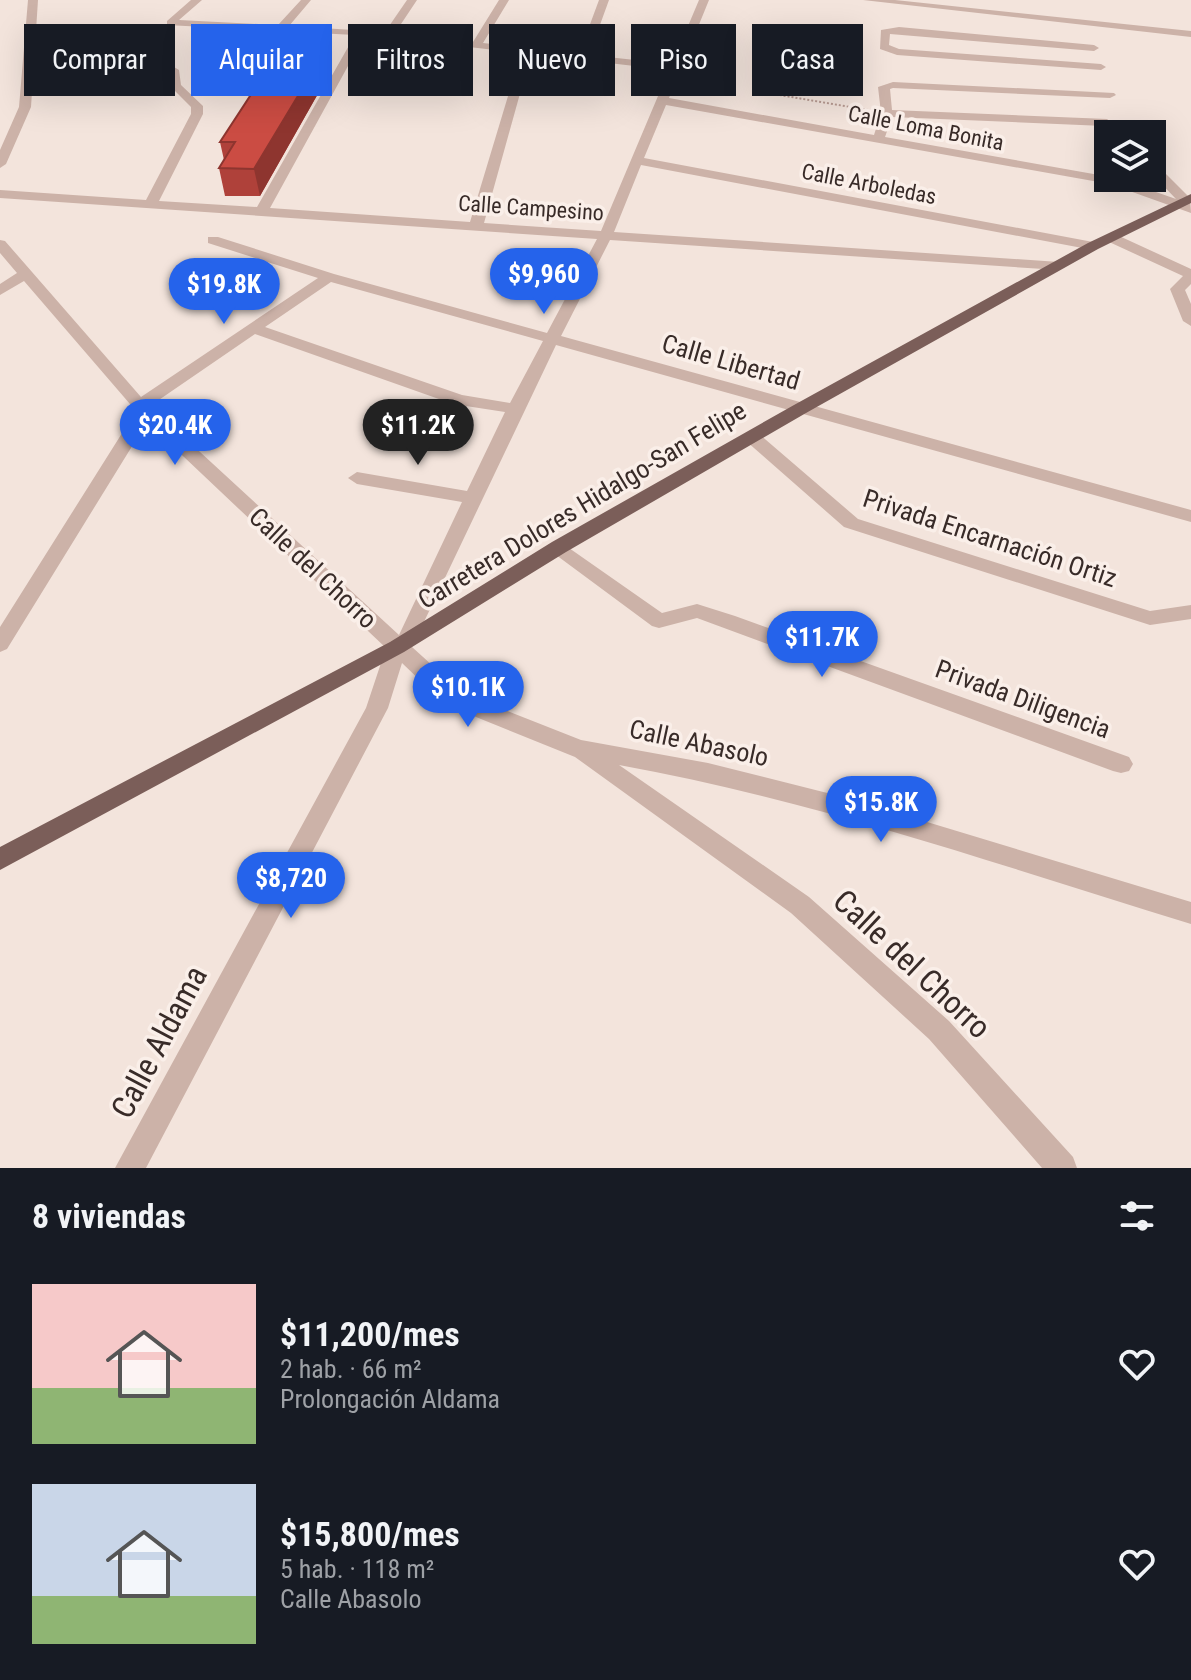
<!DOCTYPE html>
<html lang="es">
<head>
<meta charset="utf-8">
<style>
	body { margin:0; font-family:"Roboto Condensed",sans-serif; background:#242831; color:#f1f3f6; height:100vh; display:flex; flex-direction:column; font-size:30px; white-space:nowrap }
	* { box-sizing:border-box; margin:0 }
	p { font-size:26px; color:#9ea1a6 }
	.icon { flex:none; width:44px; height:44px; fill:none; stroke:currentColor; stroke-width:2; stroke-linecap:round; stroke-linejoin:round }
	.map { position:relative; height:1168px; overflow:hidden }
	.side { display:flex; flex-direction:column; background:#171b24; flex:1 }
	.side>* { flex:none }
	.hud { position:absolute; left:24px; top:24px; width:1144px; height:72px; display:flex; gap:16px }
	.tools { position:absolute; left:1094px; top:120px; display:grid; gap:16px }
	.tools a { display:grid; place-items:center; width:72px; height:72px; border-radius:0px; background:#171b24; box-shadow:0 8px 32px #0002; font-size:40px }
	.price { position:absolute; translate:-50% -68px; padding:0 18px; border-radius:28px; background:#2563eb; color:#fff; font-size:26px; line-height:52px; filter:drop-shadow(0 2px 4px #0008) }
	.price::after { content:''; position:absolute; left:50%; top:48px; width:24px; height:18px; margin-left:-12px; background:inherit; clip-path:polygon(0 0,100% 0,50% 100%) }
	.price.on { background:#222; color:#fff }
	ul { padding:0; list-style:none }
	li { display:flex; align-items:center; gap:24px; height:200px; padding:0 32px }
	li span { display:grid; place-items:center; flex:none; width:224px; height:160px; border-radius:0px; color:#555 }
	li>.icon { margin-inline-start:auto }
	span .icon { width:96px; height:96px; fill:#fffc; stroke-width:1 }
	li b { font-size:34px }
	h2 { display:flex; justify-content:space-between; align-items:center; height:96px; padding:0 32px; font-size:34px }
	.tag { padding:0 28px; border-radius:0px; background:#171b24; box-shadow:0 8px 32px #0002; font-size:28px; line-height:72px }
	.tag.on { background:#2563eb; color:#fff }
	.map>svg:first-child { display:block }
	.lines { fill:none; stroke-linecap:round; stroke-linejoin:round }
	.path { stroke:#b89b92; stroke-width:2; stroke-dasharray:2 2; stroke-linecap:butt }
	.minor { fill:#ccb2a8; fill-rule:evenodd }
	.major { fill:#7b5e59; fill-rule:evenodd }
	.wall { fill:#af413a }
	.shaded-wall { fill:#8e352f }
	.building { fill:#cb4c43; stroke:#8e352f; stroke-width:2 }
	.labels { text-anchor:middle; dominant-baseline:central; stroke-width:7; stroke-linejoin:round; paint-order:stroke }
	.far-street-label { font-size:22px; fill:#382b28; stroke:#faefe9 }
	.street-label { font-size:26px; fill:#382b28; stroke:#faefe9 }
	.near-street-label { font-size:32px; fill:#382b28; stroke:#faefe9 }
</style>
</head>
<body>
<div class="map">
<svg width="1191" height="1168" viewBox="0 0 1191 1168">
	<rect width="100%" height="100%" fill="#f3e4dc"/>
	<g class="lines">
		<!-- path -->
		<polyline class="path" points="756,91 868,110"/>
		<!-- minor -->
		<g class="minor">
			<polygon points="28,0 38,0 31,107 6,164 0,168 0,150 19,107"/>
			<path d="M191,0H202L179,20L278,25L301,0H311L289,26L385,32L407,0H417L395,33L473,42L499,0H509L483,43L579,54L599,0H609L589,55L672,64L699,0H709L669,98L874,135L881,113L878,87L893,82L1114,93L1116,95L1110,98L893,88L890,89L892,110L1107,119L1125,134H1112L1104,126L892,117L885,137L1116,178L1176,199L1152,174V163L1156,164L1190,198L1191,213L1110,184L666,105L644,158L1093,242L1100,246L1093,250L641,165L614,232L1059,262L1066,266L1059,270L610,240L561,336L1191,510V522L556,345L412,647L444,676L492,705L581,740L708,763L851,799L1191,902V924C1002,866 814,800 619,765L809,897L949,1021L1073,1157L1077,1168H1042L929,1039L791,913L575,757L476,717L428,688L402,663L388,708L146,1168H115L366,708L386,648L147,422L7,649L0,652V627L136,411L24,281L0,295V284L17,273L0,253V240L5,241L141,397L318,278L208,243V237H218L334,274L547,333L597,239L0,198V190L146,200L191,114V107L170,86L169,70L174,67L179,70L181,85L203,106V114L159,201L257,207L355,35L167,25V21ZM365,35L521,53L470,222L270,208ZM531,54L669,70L601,231L484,223ZM331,282L543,341L510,403L462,395L265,327ZM255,334L453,404L505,412L467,491L357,472L348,478L357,484L462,502L399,635L150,406Z"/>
			<polygon points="863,0 895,0 1191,31 1191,37"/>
			<polygon points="899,27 1094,45 1099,48 1094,51 890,34 889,45 899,49 1101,64 1106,67 1101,70 897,55 880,49 881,30"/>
			<polygon points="1107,235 1117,235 1191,269 1191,284 1185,290 1191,304 1191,326 1183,321 1170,289 1183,276 1107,241"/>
			<polygon points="752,432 758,433 858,519 1150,611 1191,605 1191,619 1150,625 844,527 746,441 743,437 746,433"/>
			<polygon points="559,541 662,613 697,604 735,616 1129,757 1133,764 1129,771 1121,773 1113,771 697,618 659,628 652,626 552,552 549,547"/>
		</g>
		<!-- major -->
		<polygon class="major" points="1191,194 1191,203 1098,249 806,413 566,552 404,652 0,870 0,847 390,642 552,542 794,405 1088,243"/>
	</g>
	<!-- wall -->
	<polygon class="wall" points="325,51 328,76 260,196 225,196 219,168 224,160 220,142"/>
	<!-- shaded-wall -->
	<polygon class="shaded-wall" points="325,51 328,76 260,196 254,169"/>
	<!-- building -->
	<polygon class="building" points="280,50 325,51 254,169 219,168 235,142 220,142"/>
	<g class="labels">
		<!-- far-street labels -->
		<g class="far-street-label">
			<text transform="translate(926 128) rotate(11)">Calle Loma Bonita</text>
			<text transform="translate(869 184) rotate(11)">Calle Arboledas</text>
			<text transform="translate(531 208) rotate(4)">Calle Campesino</text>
		</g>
		<!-- street labels -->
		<g class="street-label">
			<text transform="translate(731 362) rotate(16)">Calle Libertad</text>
			<text transform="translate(582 505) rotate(-31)">Carretera Dolores Hidalgo-San Felipe</text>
			<text transform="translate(990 538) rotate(18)">Privada Encarnación Ortiz</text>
			<text transform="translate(313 568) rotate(43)">Calle del Chorro</text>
			<text transform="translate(1023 699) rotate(20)">Privada Diligencia</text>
			<text transform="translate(699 743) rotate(12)">Calle Abasolo</text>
		</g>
		<!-- near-street labels -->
		<g class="near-street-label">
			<text transform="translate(912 964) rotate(43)">Calle del Chorro</text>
			<text transform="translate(159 1042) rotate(-62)">Calle Aldama</text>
		</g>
	</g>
</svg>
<div class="tools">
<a><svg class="icon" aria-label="layers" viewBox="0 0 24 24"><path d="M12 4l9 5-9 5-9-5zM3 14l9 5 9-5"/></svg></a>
</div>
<b class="price" style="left:544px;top:316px">$9,960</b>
<b class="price" style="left:224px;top:326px">$19.8K</b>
<b class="price" style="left:175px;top:467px">$20.4K</b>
<b class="price on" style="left:418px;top:467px">$11.2K</b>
<b class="price" style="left:822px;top:679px">$11.7K</b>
<b class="price" style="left:468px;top:729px">$10.1K</b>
<b class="price" style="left:881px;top:844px">$15.8K</b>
<b class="price" style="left:291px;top:920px">$8,720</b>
<div class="hud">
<a class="tag">Comprar</a>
<a class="tag on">Alquilar</a>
<a class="tag">Filtros</a>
<a class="tag">Nuevo</a>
<a class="tag">Piso</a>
<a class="tag">Casa</a>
</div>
</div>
<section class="side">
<h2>8 viviendas<svg class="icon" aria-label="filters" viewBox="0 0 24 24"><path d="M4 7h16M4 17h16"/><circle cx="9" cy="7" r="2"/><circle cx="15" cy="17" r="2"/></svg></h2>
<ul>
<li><span style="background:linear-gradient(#f6c9c9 65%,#8fb573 0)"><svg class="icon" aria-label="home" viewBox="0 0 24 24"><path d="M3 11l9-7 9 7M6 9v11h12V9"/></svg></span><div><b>$11,200/mes</b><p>2 hab. · 66 m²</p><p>Prolongación Aldama</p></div><svg class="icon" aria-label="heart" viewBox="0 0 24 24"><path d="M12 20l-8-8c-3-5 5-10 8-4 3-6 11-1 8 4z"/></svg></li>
<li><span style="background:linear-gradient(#c9d6e8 70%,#8fb573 0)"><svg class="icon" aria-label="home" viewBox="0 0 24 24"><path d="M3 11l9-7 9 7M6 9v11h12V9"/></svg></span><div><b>$15,800/mes</b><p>5 hab. · 118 m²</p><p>Calle Abasolo</p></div><svg class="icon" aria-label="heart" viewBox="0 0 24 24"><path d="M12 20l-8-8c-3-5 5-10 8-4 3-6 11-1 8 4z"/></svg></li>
</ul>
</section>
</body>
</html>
